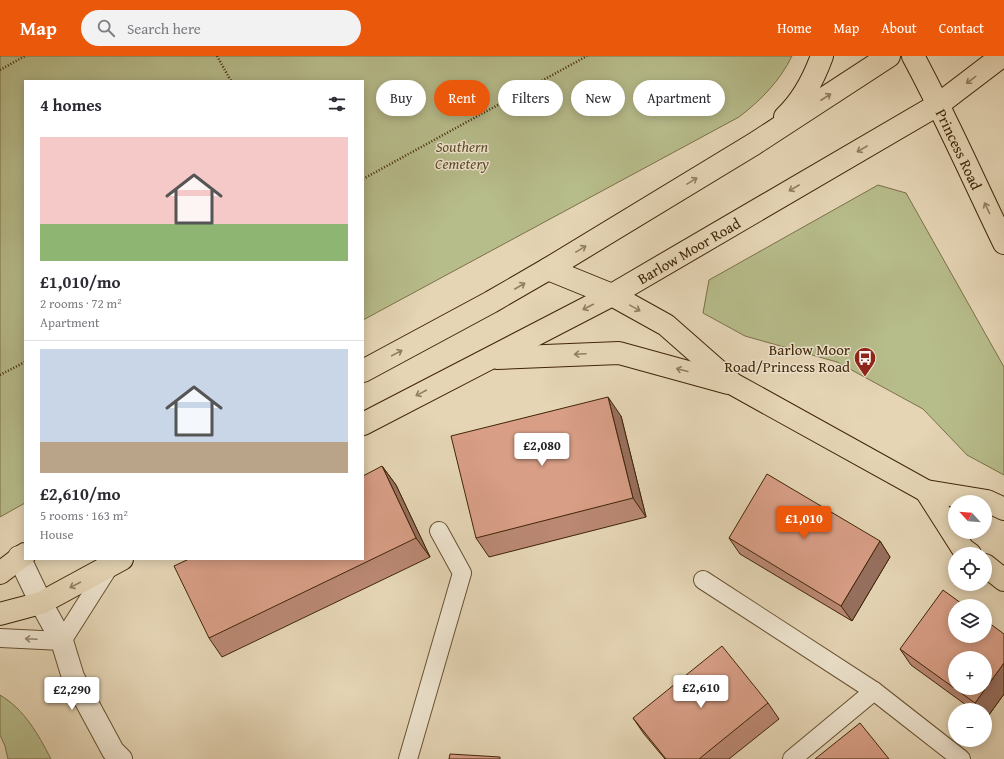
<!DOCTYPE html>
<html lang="en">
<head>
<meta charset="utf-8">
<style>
	body { margin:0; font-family:"Gentium Book Plus",serif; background:#f2f2f3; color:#2b2b33; height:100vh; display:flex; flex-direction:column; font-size:15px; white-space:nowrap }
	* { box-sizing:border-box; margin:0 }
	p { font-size:13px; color:#7c7c81 }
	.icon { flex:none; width:22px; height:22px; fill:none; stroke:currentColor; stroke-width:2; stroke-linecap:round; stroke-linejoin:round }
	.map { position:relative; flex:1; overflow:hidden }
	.details { position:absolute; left:24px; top:24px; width:340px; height:480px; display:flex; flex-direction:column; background:#fff; border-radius:0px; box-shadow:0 2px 10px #0003 }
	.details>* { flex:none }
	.top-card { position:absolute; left:376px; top:24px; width:380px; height:36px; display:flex; gap:8px }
	.needle { width:26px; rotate:296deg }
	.buttons { position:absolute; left:948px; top:439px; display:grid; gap:8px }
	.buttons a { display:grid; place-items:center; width:44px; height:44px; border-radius:50%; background:#fff; box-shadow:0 2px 10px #0003; font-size:20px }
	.price { position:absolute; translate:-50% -34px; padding:0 9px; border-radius:4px; background:#fff; color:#222; font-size:13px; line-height:26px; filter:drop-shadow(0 1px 2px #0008) }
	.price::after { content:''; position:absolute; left:50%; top:24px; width:12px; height:9px; margin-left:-6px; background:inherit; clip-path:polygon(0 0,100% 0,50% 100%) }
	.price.active { background:#ea580c; color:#fff }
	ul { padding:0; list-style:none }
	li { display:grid; align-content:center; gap:8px; height:212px; padding:0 16px }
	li+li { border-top:1px solid #e1e1e2 }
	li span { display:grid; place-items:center; height:124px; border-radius:0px; color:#555 }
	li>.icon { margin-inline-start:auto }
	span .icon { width:72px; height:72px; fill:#fffc; stroke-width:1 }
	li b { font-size:17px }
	h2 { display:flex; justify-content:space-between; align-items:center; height:48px; padding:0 16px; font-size:17px }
	.tag { padding:0 14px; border-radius:18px; background:#fff; box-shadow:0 2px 10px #0003; font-size:14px; line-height:36px }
	.tag.active { background:#ea580c; color:#fff }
	header { display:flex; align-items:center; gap:24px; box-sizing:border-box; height:56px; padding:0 20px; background:#ea580c; color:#fff }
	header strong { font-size:19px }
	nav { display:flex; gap:22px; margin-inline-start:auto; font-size:14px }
	.search { width:280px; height:36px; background:#f2f2f3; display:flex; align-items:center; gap:10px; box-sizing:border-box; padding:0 14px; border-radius:22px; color:#7c7c81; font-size:15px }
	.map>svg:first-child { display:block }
	.green { fill:#b7bc8b; stroke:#7c7148 }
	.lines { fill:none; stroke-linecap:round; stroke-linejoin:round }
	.lane-casing { stroke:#695232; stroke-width:20 }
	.street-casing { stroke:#695232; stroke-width:24 }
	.primary-casing { stroke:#402606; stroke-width:24 }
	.highway-casing { stroke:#402606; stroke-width:24 }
	.path { stroke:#402606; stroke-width:2.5; stroke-dasharray:1 2; stroke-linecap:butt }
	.lane { stroke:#eee4cf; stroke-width:18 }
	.street { stroke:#eee4cf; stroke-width:22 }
	.primary { stroke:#e5d5b5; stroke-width:22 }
	.highway { stroke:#e5d5b5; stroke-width:22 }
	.wall { fill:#ba8873; stroke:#402606 }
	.shaded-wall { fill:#976f5e; stroke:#402606 }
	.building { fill:#d89e86; stroke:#402606; fill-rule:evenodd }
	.oneway { stroke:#927e5e }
	.oneway2 { stroke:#97856a }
	.labels { text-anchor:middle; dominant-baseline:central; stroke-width:3; stroke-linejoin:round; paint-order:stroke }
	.park-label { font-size:15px; font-style:italic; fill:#5e4c27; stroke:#eee4cf }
	.street-label { font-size:15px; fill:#402606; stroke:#eee4cf }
	.poi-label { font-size:15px; fill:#402606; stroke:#eee4cf; text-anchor:end }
</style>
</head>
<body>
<header>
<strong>Map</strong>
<div class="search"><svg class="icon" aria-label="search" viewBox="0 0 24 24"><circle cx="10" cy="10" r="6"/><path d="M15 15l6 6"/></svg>Search here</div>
<nav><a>Home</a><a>Map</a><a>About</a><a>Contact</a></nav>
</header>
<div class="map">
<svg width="1004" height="703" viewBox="0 0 1004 703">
	<rect width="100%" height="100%" fill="#e5d5b5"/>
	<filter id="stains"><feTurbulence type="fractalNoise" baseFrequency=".005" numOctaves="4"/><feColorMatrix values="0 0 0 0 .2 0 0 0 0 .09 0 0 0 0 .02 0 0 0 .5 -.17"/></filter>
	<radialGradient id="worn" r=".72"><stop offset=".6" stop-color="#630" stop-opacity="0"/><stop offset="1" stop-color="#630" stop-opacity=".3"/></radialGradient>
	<!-- green -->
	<g class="green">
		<path d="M0,0H792C779,26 761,44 739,61L363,264V25H25V447L0,461Z"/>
		<polygon points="878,129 906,137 1004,311 1004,419 967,399 923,353 837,306 745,280 703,257 709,224"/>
		<path d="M0,639C25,654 38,678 51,703H8L5,690L0,679Z"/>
	</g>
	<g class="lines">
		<!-- lane casing -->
		<g class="lane-casing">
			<g id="lane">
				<polyline points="703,524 874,635 961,703"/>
				<polyline points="0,582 62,585 109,511"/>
				<polyline points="408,703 462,517 439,475"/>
				<polyline points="792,703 874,635"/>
			</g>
		</g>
		<!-- street casing -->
		<g class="street-casing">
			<polyline id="street" points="19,501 41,547 62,585 73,621 113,695 121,703"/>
		</g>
		<!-- primary casing -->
		<g class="primary-casing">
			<g id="primary">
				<path d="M785,61C802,45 814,22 822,0"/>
				<polyline points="548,213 612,239 666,269 733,328 926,435 987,445 1004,453"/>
				<polyline points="497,302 619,297 728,327"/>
				<polyline points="363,315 491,246 548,213 754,88 889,0"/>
				<path id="s1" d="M363,368L612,239L939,48L1002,0"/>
				<polyline points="926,435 963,493 970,498"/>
				<polyline points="985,509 1004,524"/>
				<polyline points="0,517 25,498"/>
				<polyline points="0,558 41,547 122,503"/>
			</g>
		</g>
		<!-- highway casing -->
		<g class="highway-casing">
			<g id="highway">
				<path id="s2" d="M913,0C946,61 974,125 1004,187"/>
			</g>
		</g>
		<!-- path -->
		<g class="path">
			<polyline points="217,0 231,25"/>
			<polyline points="0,14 25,0"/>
			<polyline points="363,123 587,0"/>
			<polyline points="0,319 25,306"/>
		</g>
		<!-- lane -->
		<use href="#lane" class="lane"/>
		<!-- street -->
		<use href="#street" class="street"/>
		<!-- primary -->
		<use href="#primary" class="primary"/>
		<!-- highway -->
		<use href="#highway" class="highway"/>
	</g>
	<!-- wall -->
	<g class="wall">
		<polygon points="621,360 646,461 489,501 476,482"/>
		<polygon points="382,410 396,429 430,501 222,601 209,582"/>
		<polygon points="729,482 880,485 890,501 852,565 740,498"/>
		<polygon points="1004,578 1004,638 986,663 985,663 985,654 973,654 911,609 900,593"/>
		<polygon points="768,647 779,663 729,703 665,703 644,678 633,662"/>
	</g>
	<!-- shaded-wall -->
	<g class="shaded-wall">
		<polygon points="608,341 621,360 646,461 633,442"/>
		<polygon points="382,410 396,429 430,501 416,482"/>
		<polygon points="880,485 890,501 852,565 841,550"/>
		<polygon points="1004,607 1004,638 986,663 985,654 979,654 975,647"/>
	</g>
	<!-- building -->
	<g class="building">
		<polygon points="608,341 633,442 476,482 451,380"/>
		<polygon points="382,410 416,482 209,582 174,510 189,503 363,503 363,420"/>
		<polygon points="767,418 880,485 841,550 729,482"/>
		<path d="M943,534L965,550H955V580H985V564L1004,578V607L975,647L900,593ZM955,602H985V632H955Z"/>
		<polygon points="722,590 768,647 699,703 666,703 633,662"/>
		<polygon points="860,667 889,703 815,703"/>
		<polygon points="450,698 500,701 500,703 449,703"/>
	</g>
	<!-- one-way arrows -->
	<defs><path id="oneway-shaft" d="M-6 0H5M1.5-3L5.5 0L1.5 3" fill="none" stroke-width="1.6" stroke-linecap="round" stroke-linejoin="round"/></defs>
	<g class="oneway">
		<use href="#oneway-shaft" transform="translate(971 24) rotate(143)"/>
		<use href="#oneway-shaft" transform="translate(826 41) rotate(-33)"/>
		<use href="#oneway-shaft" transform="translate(862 93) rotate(150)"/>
		<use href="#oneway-shaft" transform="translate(692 125) rotate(-31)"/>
		<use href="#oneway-shaft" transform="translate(794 132) rotate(150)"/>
		<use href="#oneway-shaft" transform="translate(987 152) rotate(-115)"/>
		<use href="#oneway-shaft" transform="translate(581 193) rotate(-31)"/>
		<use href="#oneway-shaft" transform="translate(520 230) rotate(-30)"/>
		<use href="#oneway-shaft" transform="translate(588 251) rotate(153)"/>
		<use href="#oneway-shaft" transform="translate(635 252) rotate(29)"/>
		<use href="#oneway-shaft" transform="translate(397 297) rotate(-28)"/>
		<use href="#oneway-shaft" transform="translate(580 298) rotate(177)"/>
		<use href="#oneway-shaft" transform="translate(682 314) rotate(-165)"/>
		<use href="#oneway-shaft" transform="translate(421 337) rotate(152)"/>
		<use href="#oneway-shaft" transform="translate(75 529) rotate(152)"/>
	</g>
	<use class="oneway2" href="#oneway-shaft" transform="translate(31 583) rotate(-177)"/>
	<!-- icons -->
	<defs>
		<g id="bus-pin" transform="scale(1.15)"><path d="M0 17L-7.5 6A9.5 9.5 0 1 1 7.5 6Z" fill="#8f2418" stroke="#eee4cf"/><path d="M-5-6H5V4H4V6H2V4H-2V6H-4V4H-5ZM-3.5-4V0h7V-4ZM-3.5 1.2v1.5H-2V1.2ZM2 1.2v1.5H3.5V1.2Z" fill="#fff"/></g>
	</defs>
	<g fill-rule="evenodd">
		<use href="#bus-pin" x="865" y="302"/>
	</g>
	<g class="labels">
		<!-- park labels -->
		<g class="park-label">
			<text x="462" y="90">Southern<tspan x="462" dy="17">Cemetery</tspan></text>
		</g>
		<!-- street labels -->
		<g class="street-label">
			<text stroke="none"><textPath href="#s2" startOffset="104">Princess Road</textPath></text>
			<text stroke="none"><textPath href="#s1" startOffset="369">Barlow Moor Road</textPath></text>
		</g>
		<!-- poi labels -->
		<g class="poi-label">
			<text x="850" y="293">Barlow Moor<tspan x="850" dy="17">Road/Princess Road</tspan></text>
		</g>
	</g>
	<rect width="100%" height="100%" filter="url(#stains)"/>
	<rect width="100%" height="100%" fill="url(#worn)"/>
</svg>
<div class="buttons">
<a><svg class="needle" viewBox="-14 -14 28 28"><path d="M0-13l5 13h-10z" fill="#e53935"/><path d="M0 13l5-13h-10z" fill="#7c7c81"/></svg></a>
<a><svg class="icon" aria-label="locate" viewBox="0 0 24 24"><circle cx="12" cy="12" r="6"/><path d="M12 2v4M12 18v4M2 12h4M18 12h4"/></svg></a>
<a><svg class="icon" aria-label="layers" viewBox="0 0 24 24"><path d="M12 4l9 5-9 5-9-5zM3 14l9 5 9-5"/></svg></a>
<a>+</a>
<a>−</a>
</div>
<b class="price" style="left:542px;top:411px">£2,080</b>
<b class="price active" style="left:804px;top:484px">£1,010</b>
<b class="price" style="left:701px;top:653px">£2,610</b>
<b class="price" style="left:72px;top:655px">£2,290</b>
<div class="top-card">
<a class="tag">Buy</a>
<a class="tag active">Rent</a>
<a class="tag">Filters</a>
<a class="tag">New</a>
<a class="tag">Apartment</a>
</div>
<section class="details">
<h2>4 homes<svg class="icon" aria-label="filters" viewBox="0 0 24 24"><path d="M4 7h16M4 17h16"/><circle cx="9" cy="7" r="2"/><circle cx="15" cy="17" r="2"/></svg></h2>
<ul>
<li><span style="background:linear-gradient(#f6c9c9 70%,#8fb573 0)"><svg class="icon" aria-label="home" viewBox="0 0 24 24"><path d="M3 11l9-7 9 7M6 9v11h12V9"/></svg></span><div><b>£1,010/mo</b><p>2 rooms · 72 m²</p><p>Apartment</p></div></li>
<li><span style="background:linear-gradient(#c9d6e8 75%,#b9a48a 0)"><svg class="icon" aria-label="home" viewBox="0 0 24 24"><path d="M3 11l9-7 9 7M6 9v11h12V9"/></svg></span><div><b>£2,610/mo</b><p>5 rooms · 163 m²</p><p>House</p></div></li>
</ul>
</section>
</div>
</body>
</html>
